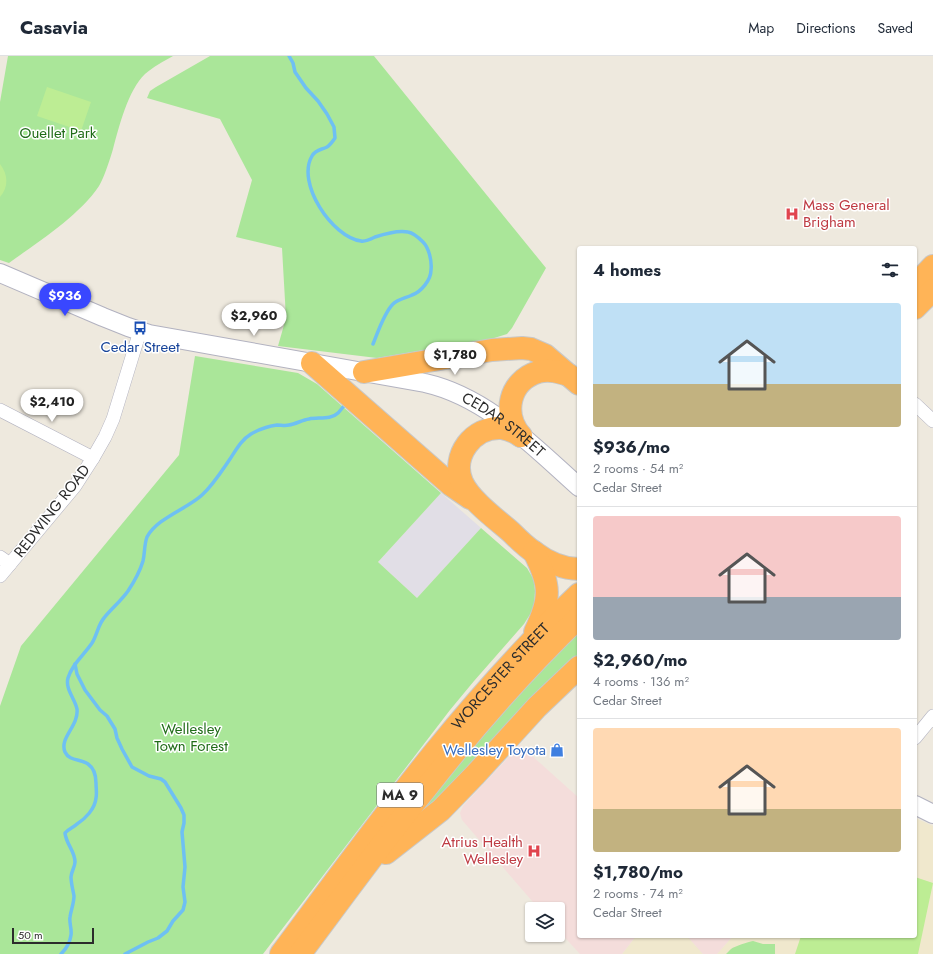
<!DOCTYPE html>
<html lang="en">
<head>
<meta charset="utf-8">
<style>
	body { margin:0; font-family:Jost,sans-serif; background:#f6f6f7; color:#1f2937; height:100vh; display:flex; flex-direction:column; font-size:15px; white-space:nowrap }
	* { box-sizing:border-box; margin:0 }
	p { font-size:13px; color:#747a83 }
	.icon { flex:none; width:22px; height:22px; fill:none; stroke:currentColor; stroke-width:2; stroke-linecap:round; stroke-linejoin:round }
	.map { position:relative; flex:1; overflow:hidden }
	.panel { position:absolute; left:577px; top:190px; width:340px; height:692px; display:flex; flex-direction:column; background:#fff; border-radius:4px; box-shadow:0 1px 3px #0004 }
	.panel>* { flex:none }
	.tools { position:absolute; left:525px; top:846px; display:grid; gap:8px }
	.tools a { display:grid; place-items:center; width:40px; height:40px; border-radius:4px; background:#fff; box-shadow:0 1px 3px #0004; font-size:20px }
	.scale { position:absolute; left:12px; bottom:10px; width:82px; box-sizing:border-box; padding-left:4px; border:2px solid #2c2c2c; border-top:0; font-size:11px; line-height:14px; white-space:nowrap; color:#2c2c2c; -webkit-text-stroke:3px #fff; paint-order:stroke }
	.price { position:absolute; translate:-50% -34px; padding:0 9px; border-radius:14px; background:#fff; color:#222; font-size:13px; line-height:26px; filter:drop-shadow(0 1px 2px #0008) }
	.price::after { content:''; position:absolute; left:50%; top:24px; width:12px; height:9px; margin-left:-6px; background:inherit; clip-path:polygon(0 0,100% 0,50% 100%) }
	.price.selected { background:#3947ff; color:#fff }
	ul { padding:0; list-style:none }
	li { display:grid; align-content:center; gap:8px; height:212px; padding:0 16px }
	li+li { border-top:1px solid #e0e1e3 }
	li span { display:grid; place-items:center; height:124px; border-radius:4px; color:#555 }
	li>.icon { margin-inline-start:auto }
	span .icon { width:72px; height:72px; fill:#fffc; stroke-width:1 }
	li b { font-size:17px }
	h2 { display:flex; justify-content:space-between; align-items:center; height:48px; padding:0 16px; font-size:17px }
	header { display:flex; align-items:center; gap:24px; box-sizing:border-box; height:56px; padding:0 20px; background:#fff; border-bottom:1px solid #e0e1e3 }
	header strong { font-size:19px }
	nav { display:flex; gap:22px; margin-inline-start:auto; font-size:14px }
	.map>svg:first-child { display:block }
	.industrial { fill:#e1dee6 }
	.education { fill:#f0e8cd }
	.medical { fill:#f4dddb }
	.green { fill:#aae699 }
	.pitch { fill:#bded94 }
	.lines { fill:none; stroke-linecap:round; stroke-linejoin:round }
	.stream { stroke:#6ec0f3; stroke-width:3.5 }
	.street-casing { stroke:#b2b2c0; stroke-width:14 }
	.secondary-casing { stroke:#b2b2c0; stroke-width:20 }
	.highway-casing { stroke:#c8c8c8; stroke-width:24 }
	.street { stroke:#fff; stroke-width:13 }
	.secondary { stroke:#fff; stroke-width:18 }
	.highway { stroke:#ffb457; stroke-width:22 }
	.labels { text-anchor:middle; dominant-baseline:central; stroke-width:3; stroke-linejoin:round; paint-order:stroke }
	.shield { fill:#fff; stroke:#6b6b6b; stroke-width:1 }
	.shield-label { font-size:14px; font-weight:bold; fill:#2c2c2c }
	.park-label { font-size:15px; fill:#206c18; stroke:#fff }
	.health-label { font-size:15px; fill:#be3a42; stroke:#fff; text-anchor:start }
	.transit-label { font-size:15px; fill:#164399; stroke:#fff }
	.street-label { font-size:15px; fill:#2c2c2c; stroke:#fff }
	.shop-label { font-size:15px; fill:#366cbe; stroke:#fff; text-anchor:end }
</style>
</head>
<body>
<header>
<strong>Casavia</strong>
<nav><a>Map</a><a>Directions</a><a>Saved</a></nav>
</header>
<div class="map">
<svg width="933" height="898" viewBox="0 0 933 898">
	<rect width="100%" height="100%" fill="#eee9de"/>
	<!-- industrial -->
	<polygon class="industrial" points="441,437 481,472 417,542 378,506"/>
	<!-- education -->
	<g class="education">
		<polygon points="915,762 933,770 933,898 717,898 733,880 915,880"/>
		<polygon points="636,880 687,880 703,898 622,898"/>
	</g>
	<!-- medical -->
	<g class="medical">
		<polygon points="520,689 579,742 579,880 636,880 622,898 580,898 558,874 558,853 539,853 462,764 460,757 463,750"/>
		<polygon points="687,880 730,880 731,882 717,898 703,898"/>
	</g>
	<!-- green -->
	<g class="green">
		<path d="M8,0H173C164,5 153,11 145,18C128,34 119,71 113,93C110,103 104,122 99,130C79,160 38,186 9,207L0,204V46Z"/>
		<polygon points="210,0 374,0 546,212 512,272 507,278 491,283 377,302 278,290 286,262 282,192 236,181 252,124 220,63 147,42 150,35 156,31"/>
		<polygon points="195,300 298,317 317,328 441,437 378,506 417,542 481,472 527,512 534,524 535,535 534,552 524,568 474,625 450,654 263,898 0,898 0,650 21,590 179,399"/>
		<polygon points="579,575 579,599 533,643 467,715 412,766 463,702 526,630"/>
		<path d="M753,885L763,888H775V898H726C727,897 730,894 731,893C735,890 748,886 753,885Z"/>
	</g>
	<!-- pitch -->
	<g class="pitch">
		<polygon points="47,31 91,46 81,75 37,60"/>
		<path d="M0,108C8,118 9,131 0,141Z"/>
		<polygon points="915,821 933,827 918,898 795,898 801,880 915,880"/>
	</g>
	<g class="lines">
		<!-- stream -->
		<g class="stream">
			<path d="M289,0L293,7L295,16L306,32L318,45L327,58L334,71L335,82C333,85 330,89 327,91C321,94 316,93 312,100C296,127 332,181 361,185C365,186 371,183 375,181C384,178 399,174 408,176C414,177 419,182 423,186C429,192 432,205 431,214C431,224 421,236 412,239C406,242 398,243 393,248C384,257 378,276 373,288"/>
			<polyline points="75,608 77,618 85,634 100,654 107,660 115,673 117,682 122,693 132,711 149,720 161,723 165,726 181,752 184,759 184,767 182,776 185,811 183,831 185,846 183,854 173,865 167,875 158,882 148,886 125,898"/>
			<path d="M61,898C66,893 70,887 71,879C72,873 69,867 70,861C71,854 74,847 74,840C73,834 71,827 71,821C71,816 75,811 75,806C75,795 66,788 65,777C68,773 73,772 77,768C85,763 95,753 96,742C97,738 96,732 96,727C96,720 95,713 88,708C81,703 69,705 65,696C59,682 79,670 77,653C75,643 65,633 68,622C72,608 84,599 92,587C97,579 98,569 104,562C111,553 121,545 128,535C134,526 140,515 143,505C145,497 144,489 147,481C157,462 187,453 202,439C213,429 221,416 230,403C236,394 241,384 251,378C258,374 269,370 277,369C281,369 285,370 289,369C296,368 302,364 309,363C318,361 331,364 338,357C340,355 342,352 344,350"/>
		</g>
		<!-- street casing -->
		<g class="street-casing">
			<g id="street">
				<polyline points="915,348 933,365"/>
				<polyline points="0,354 93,402"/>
				<polyline points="0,501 10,508"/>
				<polyline points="0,520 75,430 93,402 105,381 113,363 140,275"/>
				<polyline points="915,682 933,660"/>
			</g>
		</g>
		<!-- secondary casing -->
		<g class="secondary-casing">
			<g id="secondary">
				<path id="s1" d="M0,217L103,261L128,271L149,278L425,327C487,341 533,390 579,431"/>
				<polyline points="915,749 933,758"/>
			</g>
		</g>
		<!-- highway casing -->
		<g class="highway-casing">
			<g id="highway">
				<polyline points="915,229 933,210"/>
				<polyline points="915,252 933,234"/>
				<polyline points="312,307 451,429 470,442"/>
				<polyline points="364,316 492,294 522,292 531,293 545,299 579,328"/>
				<path d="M521,380C515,376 509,373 502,372C473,370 451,400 462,426C470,444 496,463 511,476C518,483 526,491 534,496C546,505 563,513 579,513"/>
				<path d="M521,380C502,358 509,325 538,316C549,313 559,316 569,319"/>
				<path d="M534,496C551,529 551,543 535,576"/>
				<polyline points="386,797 441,754 475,719 537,651 579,611"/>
				<path id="s2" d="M281,898C374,773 465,646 579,538"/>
				<path d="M300,898C342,842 383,785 427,731C474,671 524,614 579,561"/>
			</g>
		</g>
		<!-- street -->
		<use href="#street" class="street"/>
		<!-- secondary -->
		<use href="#secondary" class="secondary"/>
		<!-- highway -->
		<use href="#highway" class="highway"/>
	</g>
	<!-- icons -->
	<defs>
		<g id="hospital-bare" transform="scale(1.08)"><path d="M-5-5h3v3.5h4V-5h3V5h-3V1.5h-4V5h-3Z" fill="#e0444e" stroke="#fff" stroke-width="2.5" paint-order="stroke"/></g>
		<g id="bus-bare" transform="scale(1.08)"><path d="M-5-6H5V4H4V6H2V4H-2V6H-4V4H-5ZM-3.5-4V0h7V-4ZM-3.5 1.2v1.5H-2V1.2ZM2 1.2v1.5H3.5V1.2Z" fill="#1a4fb4" stroke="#fff" stroke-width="2.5" paint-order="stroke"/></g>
		<g id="shop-bare" transform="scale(1.08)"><path d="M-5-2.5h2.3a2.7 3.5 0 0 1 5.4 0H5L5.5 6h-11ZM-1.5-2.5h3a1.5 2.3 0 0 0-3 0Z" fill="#3f7fe0" stroke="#fff" stroke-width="2.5" paint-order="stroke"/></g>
	</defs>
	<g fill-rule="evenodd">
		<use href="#hospital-bare" x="792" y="158"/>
		<use href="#bus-bare" x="140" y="272"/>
		<use href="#shop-bare" x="557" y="694"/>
		<use href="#hospital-bare" x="534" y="795"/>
	</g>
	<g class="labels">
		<!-- shield labels -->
		<rect class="shield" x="377" y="727" width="46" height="24" rx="3"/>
		<g class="shield-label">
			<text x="400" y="739">MA 9</text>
		</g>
		<!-- park labels -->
		<g class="park-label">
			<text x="58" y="77">Ouellet Park</text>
			<text x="191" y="673">Wellesley<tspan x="191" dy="17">Town Forest</tspan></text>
		</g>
		<!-- health labels -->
		<g class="health-label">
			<text x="803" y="149">Mass General<tspan x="803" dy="17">Brigham</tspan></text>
			<text x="523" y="786" text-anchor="end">Atrius Health<tspan x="523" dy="17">Wellesley</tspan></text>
		</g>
		<!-- transit labels -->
		<g class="transit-label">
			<text x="140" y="291">Cedar Street</text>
		</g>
		<!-- street labels -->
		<g class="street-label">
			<text stroke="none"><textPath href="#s1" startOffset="531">CEDAR STREET</textPath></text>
			<text transform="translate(52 455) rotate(-52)">REDWING ROAD</text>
			<text stroke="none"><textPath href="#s2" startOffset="354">WORCESTER STREET</textPath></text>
		</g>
		<!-- shop labels -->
		<g class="shop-label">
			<text x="546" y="694">Wellesley Toyota</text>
		</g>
	</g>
</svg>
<div class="tools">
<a><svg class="icon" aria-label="layers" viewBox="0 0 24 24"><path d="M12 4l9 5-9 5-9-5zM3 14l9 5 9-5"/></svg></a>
</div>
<div class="scale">50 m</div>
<b class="price selected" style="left:65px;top:261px">$936</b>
<b class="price" style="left:254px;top:281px">$2,960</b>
<b class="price" style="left:455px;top:320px">$1,780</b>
<b class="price" style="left:52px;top:367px">$2,410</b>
<section class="panel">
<h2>4 homes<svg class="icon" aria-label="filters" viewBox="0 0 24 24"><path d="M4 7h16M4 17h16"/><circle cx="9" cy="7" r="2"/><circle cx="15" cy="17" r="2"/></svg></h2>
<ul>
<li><span style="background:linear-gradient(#bfe0f5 65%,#c2b280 0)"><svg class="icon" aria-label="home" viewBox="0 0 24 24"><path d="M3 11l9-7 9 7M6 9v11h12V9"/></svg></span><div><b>$936/mo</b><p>2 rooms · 54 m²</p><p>Cedar Street</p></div></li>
<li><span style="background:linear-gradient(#f6c9c9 65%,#9aa5b1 0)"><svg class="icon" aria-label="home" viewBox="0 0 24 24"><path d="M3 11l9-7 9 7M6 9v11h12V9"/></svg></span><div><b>$2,960/mo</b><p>4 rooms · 136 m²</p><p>Cedar Street</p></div></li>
<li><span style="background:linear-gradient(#ffd9b3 65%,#c2b280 0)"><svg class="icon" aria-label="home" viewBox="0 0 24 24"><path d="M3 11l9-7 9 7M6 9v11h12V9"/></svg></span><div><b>$1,780/mo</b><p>2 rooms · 74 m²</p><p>Cedar Street</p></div></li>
</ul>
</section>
</div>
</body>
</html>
